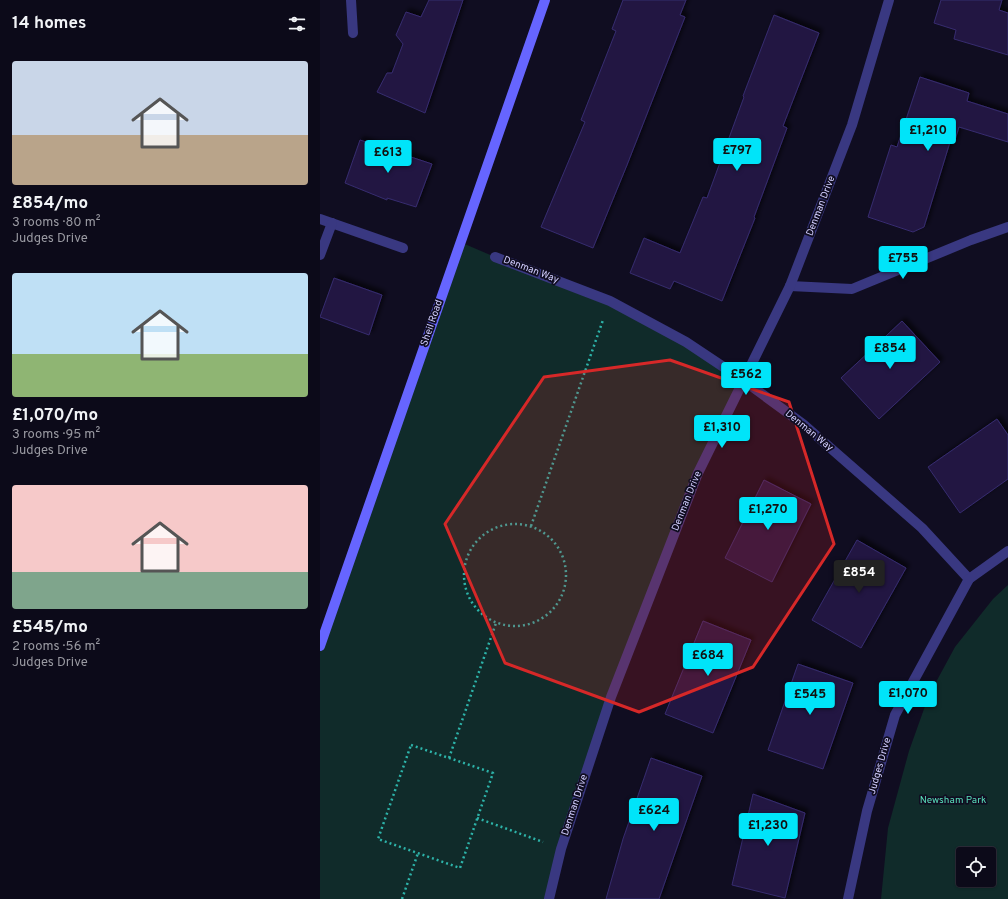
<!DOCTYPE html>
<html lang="en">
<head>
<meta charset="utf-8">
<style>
	body { margin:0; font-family:Overpass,sans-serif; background:#151322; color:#f1f3f6; height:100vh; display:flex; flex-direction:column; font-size:15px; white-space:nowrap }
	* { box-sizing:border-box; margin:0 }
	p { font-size:13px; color:#9a9aa2 }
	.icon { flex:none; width:22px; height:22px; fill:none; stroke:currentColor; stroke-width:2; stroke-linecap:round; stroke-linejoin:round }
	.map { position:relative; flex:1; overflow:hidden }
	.panel { display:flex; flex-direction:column; background:#0c0a19; width:320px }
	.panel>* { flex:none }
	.controls { position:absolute; left:636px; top:847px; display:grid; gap:8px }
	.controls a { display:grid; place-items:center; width:40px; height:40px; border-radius:4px; background:#0c0a19; box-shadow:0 1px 3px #0004,0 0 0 1px #2c2b38; font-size:20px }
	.price { position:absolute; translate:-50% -34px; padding:0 9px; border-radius:4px; background:#00e4f9; color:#111; font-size:13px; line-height:26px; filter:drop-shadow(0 1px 2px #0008) }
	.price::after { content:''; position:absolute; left:50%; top:24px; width:12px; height:9px; margin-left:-6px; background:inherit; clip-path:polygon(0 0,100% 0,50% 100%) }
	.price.active { background:#222; color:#fff }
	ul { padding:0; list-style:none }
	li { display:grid; align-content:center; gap:8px; height:212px; padding:0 12px }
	li span { display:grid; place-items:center; height:124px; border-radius:4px; color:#555 }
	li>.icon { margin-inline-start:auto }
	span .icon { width:72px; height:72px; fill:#fffc; stroke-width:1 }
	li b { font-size:17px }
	h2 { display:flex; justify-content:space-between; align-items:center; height:48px; padding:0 12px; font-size:17px }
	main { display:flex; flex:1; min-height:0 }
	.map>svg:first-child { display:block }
	.green { fill:#102b2a; fill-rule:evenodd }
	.building { fill:#211942; stroke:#372b6f; filter:url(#shadow) }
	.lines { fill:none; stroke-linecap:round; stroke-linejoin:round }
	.path { stroke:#2db3a9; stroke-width:2.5; stroke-dasharray:2 3; stroke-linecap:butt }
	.street { stroke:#393881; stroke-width:10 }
	.secondary { stroke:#6665ff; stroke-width:10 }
	.marked { fill:#d62828; fill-opacity:0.2; stroke:#d62828; stroke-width:3; stroke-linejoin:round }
	.labels { text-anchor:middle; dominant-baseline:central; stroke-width:3.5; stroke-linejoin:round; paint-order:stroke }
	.street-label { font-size:10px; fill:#d2ceff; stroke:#100d21 }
	.park-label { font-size:10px; fill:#59dfbb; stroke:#100d21 }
</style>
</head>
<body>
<main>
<section class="panel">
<h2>14 homes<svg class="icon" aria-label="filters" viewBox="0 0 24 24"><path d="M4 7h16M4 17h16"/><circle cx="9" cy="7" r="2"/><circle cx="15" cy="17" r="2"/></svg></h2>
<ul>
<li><span style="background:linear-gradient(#c9d6e8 60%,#b9a48a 0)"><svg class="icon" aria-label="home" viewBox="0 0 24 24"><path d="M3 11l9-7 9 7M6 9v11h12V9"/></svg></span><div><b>£854/mo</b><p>3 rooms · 80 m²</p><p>Judges Drive</p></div></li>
<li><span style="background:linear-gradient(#bfe0f5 65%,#8fb573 0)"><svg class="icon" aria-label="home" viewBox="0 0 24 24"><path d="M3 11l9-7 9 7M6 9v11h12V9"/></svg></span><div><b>£1,070/mo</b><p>3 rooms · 95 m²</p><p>Judges Drive</p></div></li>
<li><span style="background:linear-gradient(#f6c9c9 70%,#7fa58c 0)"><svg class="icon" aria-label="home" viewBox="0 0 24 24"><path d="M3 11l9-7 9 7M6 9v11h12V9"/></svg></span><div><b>£545/mo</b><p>2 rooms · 56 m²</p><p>Judges Drive</p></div></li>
</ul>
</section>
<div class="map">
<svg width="688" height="899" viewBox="0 0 688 899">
	<defs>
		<filter id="shadow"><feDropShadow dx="3.5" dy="-3.5" stdDeviation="2" flood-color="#0009"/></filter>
	</defs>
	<rect width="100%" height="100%" fill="#100d21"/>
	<!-- green -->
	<g class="green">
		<polygon points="140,242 175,257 290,301 423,380 378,473 291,697 229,899 0,899 0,646"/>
		<path d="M688,585V899H561L568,828L589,751L609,695L635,647L673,599ZM643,854H669V880H643Z"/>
	</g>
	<!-- building -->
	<g class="building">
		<polygon points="109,0 143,0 105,113 57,92 67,73 72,73 83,44 76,35 86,12 101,17"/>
		<polygon points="303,0 366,0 360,15 365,17 307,165 273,248 221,227 265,122 261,120 296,31 292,29"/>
		<polygon points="621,0 682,0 679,10 688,13 688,55 634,39 636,30 614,23"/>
		<polygon points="454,15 499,33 463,126 467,128 434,217 435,218 402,301 354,281 350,289 310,273 324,238 360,253 383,197 387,198 424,97 423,96"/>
		<polygon points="600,77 649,93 647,101 688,114 688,142 639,127 634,143 630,142 604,227 593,232 548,217 571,145 577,147"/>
		<polygon points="40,140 112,164 96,207 67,198 67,200 25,183"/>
		<polygon points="14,278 62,295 49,335 0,317"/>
		<polygon points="582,321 620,362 559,419 521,378"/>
		<polygon points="677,419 688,435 688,479 640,513 608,467"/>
		<polygon points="444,480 491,504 452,582 405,558"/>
		<polygon points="537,540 586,568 541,648 492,620"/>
		<polygon points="383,621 431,640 393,733 345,714"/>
		<polygon points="478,664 533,683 503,769 448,750"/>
		<polygon points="331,758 382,776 339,899 286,899 303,839"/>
		<polygon points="433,794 485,813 465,898 412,885"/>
	</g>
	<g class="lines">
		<!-- path -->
		<g class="path">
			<circle cx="195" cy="575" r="51"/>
			<polyline points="211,526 283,320"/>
			<polygon points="91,745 173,773 140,868 58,839"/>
			<polyline points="129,758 176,623"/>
			<polyline points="157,818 223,842"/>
			<polyline points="82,899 98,853"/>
		</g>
		<!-- street -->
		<g class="street">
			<polyline points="31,0 33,33"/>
			<polyline points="0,219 83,248"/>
			<polyline points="0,255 12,223"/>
			<polyline points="175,257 290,301 366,342 423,380 483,424 602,528 649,579"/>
			<polyline points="470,286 532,289 651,240 688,227"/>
			<polyline points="229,899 241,849 291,697 378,473 470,286 532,125 569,0"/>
			<polyline points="528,899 547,811 575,715 649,579 688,551"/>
		</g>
		<!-- secondary -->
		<polyline class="secondary" points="0,646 225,0"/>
	</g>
	<!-- marked area -->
	<path class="marked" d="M350,360L469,402L514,544L433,667L319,712L185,663L125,524L224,377Z"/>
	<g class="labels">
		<!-- street labels -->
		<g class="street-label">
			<text transform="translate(501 206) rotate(-69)">Denman Drive</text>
			<text transform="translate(211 270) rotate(21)">Denman Way</text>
			<text transform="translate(112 323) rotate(-71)">Sheil Road</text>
			<text transform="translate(489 431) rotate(39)">Denman Way</text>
			<text transform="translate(367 501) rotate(-68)">Denman Drive</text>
			<text transform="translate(560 766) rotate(-74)">Judges Drive</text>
			<text transform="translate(255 805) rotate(-72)">Denman Drive</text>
		</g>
		<!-- park labels -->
		<g class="park-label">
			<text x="633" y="800">Newsham Park</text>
		</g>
	</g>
</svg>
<div class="controls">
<a><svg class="icon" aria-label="locate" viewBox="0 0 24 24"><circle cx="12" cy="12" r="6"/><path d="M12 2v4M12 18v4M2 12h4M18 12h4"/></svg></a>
</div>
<b class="price" style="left:608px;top:152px">£1,210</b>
<b class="price" style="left:417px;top:172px">£797</b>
<b class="price" style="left:68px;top:174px">£613</b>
<b class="price" style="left:583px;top:280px">£755</b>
<b class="price" style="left:570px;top:370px">£854</b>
<b class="price" style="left:426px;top:396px">£562</b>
<b class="price" style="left:402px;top:449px">£1,310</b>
<b class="price" style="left:448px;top:531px">£1,270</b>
<b class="price active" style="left:539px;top:594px">£854</b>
<b class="price" style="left:388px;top:677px">£684</b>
<b class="price" style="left:588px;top:715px">£1,070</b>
<b class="price" style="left:490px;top:716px">£545</b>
<b class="price" style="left:334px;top:832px">£624</b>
<b class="price" style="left:448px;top:847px">£1,230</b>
</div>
</main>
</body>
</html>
